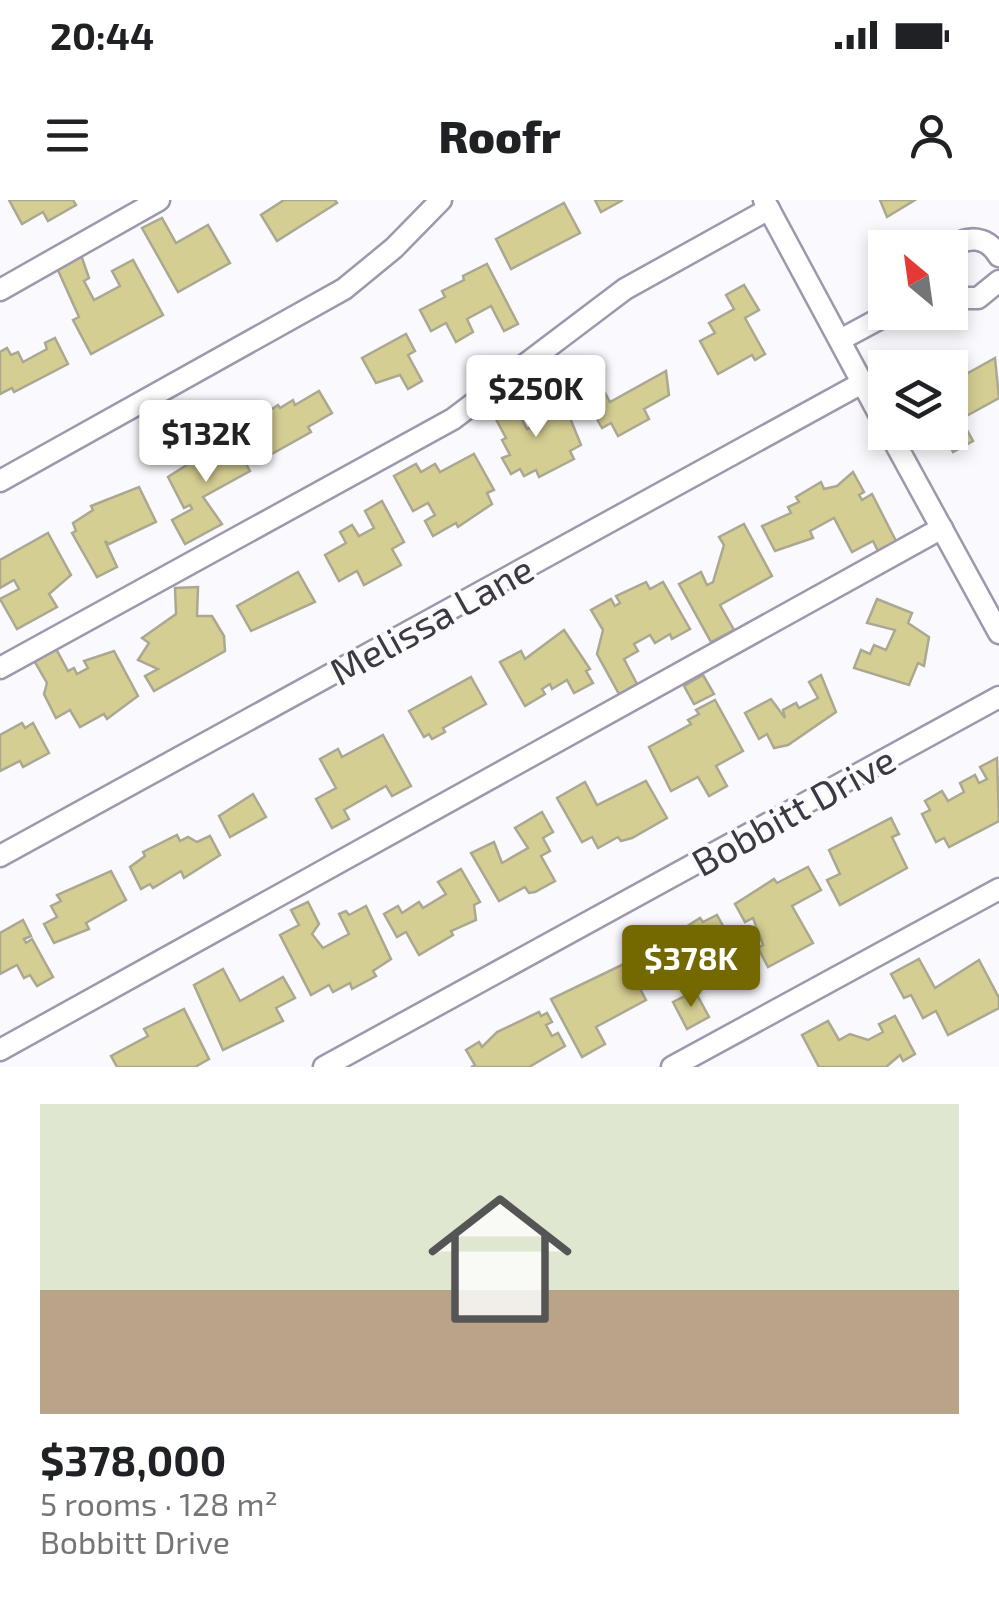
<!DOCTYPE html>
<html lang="en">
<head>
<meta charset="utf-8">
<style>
	body { margin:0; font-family:"Exo 2",sans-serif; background:#f6f6f6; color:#202124; height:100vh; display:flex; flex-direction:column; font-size:38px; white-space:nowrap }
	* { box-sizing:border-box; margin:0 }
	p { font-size:32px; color:#757577 }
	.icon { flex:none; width:55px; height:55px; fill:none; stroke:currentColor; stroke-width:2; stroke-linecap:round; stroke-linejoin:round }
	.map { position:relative; height:867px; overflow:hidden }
	.panel { display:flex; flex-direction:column; background:#fff; flex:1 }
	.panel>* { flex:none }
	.needle { width:65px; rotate:331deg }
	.buttons { position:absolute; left:868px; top:30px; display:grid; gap:20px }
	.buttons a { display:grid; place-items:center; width:100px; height:100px; border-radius:0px; background:#fff; box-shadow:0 5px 15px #0003; font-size:50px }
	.price { position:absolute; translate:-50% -85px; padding:0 22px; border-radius:10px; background:#fff; color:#222; font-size:32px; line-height:65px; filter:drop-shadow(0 2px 5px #0008) }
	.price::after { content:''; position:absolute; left:50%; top:60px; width:30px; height:22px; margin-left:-15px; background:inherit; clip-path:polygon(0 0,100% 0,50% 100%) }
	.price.selected { background:#746800; color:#fff }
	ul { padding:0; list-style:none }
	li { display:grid; align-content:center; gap:20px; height:530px; padding:0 40px }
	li+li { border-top:2px solid #e0e0e0 }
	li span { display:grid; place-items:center; height:310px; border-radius:0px; color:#555 }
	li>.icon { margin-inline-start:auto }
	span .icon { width:180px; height:180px; fill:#fffc; stroke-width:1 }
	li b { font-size:42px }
	.status { display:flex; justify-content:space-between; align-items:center; height:70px; padding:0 50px; background:#fff; direction:ltr }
	.status svg { height:28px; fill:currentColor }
	header { display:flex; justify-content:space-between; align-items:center; height:130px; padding:0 40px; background:#fff; font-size:45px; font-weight:800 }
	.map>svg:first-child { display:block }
	.building { fill:#d5ce93; stroke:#aba892; stroke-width:2.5 }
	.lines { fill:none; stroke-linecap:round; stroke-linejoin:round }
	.minor-casing { stroke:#9f98ad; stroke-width:25 }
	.minor { stroke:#fff; stroke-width:20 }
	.labels { text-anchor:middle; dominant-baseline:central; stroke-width:8; stroke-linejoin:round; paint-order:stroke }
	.street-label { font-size:38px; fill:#3d3942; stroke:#faf9fd }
</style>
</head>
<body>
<div class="status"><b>20:44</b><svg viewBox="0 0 49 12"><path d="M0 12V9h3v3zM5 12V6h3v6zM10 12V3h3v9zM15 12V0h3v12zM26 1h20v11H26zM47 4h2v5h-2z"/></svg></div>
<header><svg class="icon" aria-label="menu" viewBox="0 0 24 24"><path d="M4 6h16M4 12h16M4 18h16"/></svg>Roofr<svg class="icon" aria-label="person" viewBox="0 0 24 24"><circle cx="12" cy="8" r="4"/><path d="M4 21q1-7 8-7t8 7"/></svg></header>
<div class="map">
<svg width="999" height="867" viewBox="0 0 999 867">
	<rect width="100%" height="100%" fill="#faf9fd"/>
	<!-- building -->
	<g class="building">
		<polygon points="9,0 73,0 76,5 48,21 43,12 22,24"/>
		<polygon points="284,0 335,0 337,3 277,41 261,15"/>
		<polygon points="595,0 623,0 601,12"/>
		<polygon points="880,0 915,0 887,17"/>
		<polygon points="564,3 580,33 511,69 496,39"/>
		<polygon points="162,18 176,43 208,25 230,63 178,92 142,28"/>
		<polygon points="81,55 89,78 84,81 94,100 120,86 112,71 133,60 163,115 91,154 73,120 79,117 57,68"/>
		<polygon points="487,64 518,124 504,131 491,106 467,119 473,132 456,142 446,123 431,131 420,110 445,97 442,91 464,80 463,76"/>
		<polygon points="744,85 759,110 745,118 765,154 755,160 752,155 718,174 700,141 715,133 709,123 734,109 726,95"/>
		<polygon points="406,134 415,151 408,155 422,181 408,189 400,175 376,183 362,158"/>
		<polygon points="55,138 68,164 14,192 12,188 0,194 0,152 7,148 11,155 18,152 23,162 47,149 45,143"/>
		<polygon points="995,158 999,198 961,219 973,241 953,252 943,232 950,232 950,171 963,164 968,173"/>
		<polygon points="666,171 669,195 644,209 649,219 618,236 611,223 602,228 588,203 605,193 610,202"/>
		<polygon points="319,191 332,213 308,227 311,232 268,256 250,224 278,205 280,208 293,200 295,205"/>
		<polygon points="510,197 527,229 566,208 581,245 570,251 574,259 539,277 536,270 524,276 520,269 511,274 502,258 510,255 502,240 506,238 490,208"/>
		<polygon points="229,233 250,271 203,297 222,324 185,344 172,320 192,309 190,305 184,308 168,277 204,254 201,248"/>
		<polygon points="474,254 494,290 487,293 492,304 458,327 456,323 433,336 425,321 435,315 428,303 413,311 394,276 416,264 421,272 435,264 440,272"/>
		<polygon points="853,272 864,292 859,295 862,300 872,294 897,343 879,353 873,341 852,352 834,318 810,331 813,338 775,351 762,326 791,313 788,307 799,302 796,297 821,282 824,289 837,286"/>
		<polygon points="139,287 156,322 109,344 105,341 117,367 97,377 72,333 76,331 73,323 93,310 91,306"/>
		<polygon points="382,301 404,342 392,349 401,365 364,385 357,371 339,381 325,355 346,343 340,332 352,325 359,336 374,328 365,311"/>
		<polygon points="744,324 772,376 720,405 734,430 711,442 679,384 701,372 707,385 713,382 724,345 719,337"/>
		<polygon points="48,333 71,375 49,394 57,407 17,429 0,399 19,389 14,380 0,388 0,360"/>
		<polygon points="298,372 315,402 251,431 237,406"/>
		<polygon points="646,382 650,389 663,382 690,429 672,439 670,434 655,443 650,435 634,444 638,451 624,459 637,484 619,494 597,454 603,430 591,410 611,399 615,406 620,403 616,396"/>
		<polygon points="198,387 197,416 212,416 224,436 225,451 154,491 145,476 158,469 138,460 149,443 142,438 176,414 175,388"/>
		<polygon points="877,399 912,413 908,423 929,437 924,466 918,463 909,485 854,468 861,450 870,454 874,445 886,450 895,430 867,423"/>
		<polygon points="564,430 590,469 586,471 593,483 574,493 567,480 552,489 550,484 542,489 545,494 525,506 500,462 521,451 525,459"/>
		<polygon points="54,445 68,471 74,468 77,474 88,468 84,461 114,451 138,496 107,519 104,514 80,527 70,510 56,518 44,494 47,483 32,457"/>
		<polygon points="703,475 714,494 694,504 684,486"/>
		<polygon points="821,475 836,512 788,545 774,548 767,534 759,539 745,513 771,499 785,518 783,510 796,503 799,508 818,498 809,482"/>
		<polygon points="471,477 486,504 443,528 445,532 432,539 429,534 424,537 409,511"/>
		<polygon points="715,500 743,551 716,566 727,586 709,596 698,577 671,591 649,547 691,524 688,520 699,514 696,510"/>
		<polygon points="22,523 25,528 33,523 49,553 23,567 20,561 0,571 0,535"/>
		<polygon points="383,535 411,586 392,596 386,586 344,610 349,619 332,628 316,599 336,588 320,559 338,549 342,557"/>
		<polygon points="997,558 999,621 949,647 944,638 936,642 922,614 930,610 925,601 942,591 948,601 964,592 960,583 975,575 979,583 987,579 980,567"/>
		<polygon points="646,581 667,618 632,638 621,641 618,637 598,648 592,637 582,642 557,598 585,582 597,605"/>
		<polygon points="253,594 266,617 230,637 219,616"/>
		<polygon points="542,612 553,632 543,638 550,651 541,656 555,681 535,692 529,693 525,687 499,701 471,653 494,642 502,663 528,648 515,628"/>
		<polygon points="891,618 899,634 892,637 907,668 840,705 827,680 840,674 829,650"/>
		<polygon points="177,635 180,641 188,637 197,642 210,636 220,655 184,678 181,671 153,688 150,684 141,689 130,667 145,656 143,652"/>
		<polygon points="808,667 821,690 792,706 813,743 768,767 758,748 763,745 753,718 745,722 735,704 774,679 777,683"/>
		<polygon points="461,669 480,702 474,705 476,720 451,731 453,735 419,755 406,732 397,737 384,714 398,706 402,713 419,702 423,708 446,694 438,682"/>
		<polygon points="111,671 126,700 86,723 89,729 54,743 44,724 57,717 51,706 61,701 57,695"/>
		<polygon points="308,702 319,724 312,734 323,748 349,734 339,714 346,711 349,715 366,706 391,759 373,771 376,776 352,789 350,783 333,792 329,785 311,795 280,735 299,725 291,710"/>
		<polygon points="717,715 746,767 724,779 714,761 700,769 706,780 691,788 683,773 661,785 644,754 700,718 703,722"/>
		<polygon points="23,720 31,736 24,739 26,743 32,739 53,777 37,786 30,775 24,778 17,765 0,774 0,733"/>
		<polygon points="919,759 935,788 979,760 999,798 999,808 948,835 936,811 923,818 911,795 904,798 891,774"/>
		<polygon points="626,763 646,800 596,827 605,844 582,857 551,799"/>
		<polygon points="223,769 240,801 283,777 295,798 276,808 283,821 223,850 194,785"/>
		<polygon points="695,791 709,817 687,829 673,802"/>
		<polygon points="184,809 209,859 195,867 117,867 111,856 148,836 144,829"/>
		<polygon points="539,812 541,816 547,813 552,822 546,825 552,836 558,833 565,846 529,867 471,867 475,865 466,850 479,842 482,847 497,832"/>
		<polygon points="895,816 915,854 903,861 900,855 886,867 819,867 802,835 828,821 839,840 850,834 868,840 883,832 879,824"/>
	</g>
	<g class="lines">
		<!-- minor casing -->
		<g class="minor-casing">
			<g id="minor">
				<polyline points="764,0 885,225"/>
				<path d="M950,48C968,35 987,36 999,56"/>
				<polyline points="950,89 965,98 978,98 999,81"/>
				<polyline points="0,90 159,0"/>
				<polyline points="840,140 892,112"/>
				<polyline points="889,232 999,433"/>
				<polyline points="0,281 344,89 394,48 441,0"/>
				<polyline points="0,468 453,219 625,89 769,9"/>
				<polyline points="0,656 862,183"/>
				<polyline points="0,850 942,328"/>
				<polyline points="324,867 999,497"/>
				<polyline points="672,867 999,689"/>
			</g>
		</g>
		<!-- minor -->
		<use href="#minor" class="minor"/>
	</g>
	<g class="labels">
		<!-- street labels -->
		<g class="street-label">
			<text transform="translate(431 419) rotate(-29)">Melissa Lane</text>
			<text transform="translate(793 610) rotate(-29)">Bobbitt Drive</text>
		</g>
	</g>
</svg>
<div class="buttons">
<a><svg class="needle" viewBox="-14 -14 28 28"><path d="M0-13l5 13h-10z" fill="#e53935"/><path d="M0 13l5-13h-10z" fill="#757577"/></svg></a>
<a><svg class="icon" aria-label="layers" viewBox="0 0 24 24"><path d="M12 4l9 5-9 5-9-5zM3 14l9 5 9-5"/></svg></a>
</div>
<b class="price" style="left:536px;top:240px">$250K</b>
<b class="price" style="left:206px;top:285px">$132K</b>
<b class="price selected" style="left:691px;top:810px">$378K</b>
</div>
<section class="panel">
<ul>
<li><span style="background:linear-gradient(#dfe7d0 60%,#b9a48a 0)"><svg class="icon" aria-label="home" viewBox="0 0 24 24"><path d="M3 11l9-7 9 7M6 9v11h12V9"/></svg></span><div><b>$378,000</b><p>5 rooms · 128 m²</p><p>Bobbitt Drive</p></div></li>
</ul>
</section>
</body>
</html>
